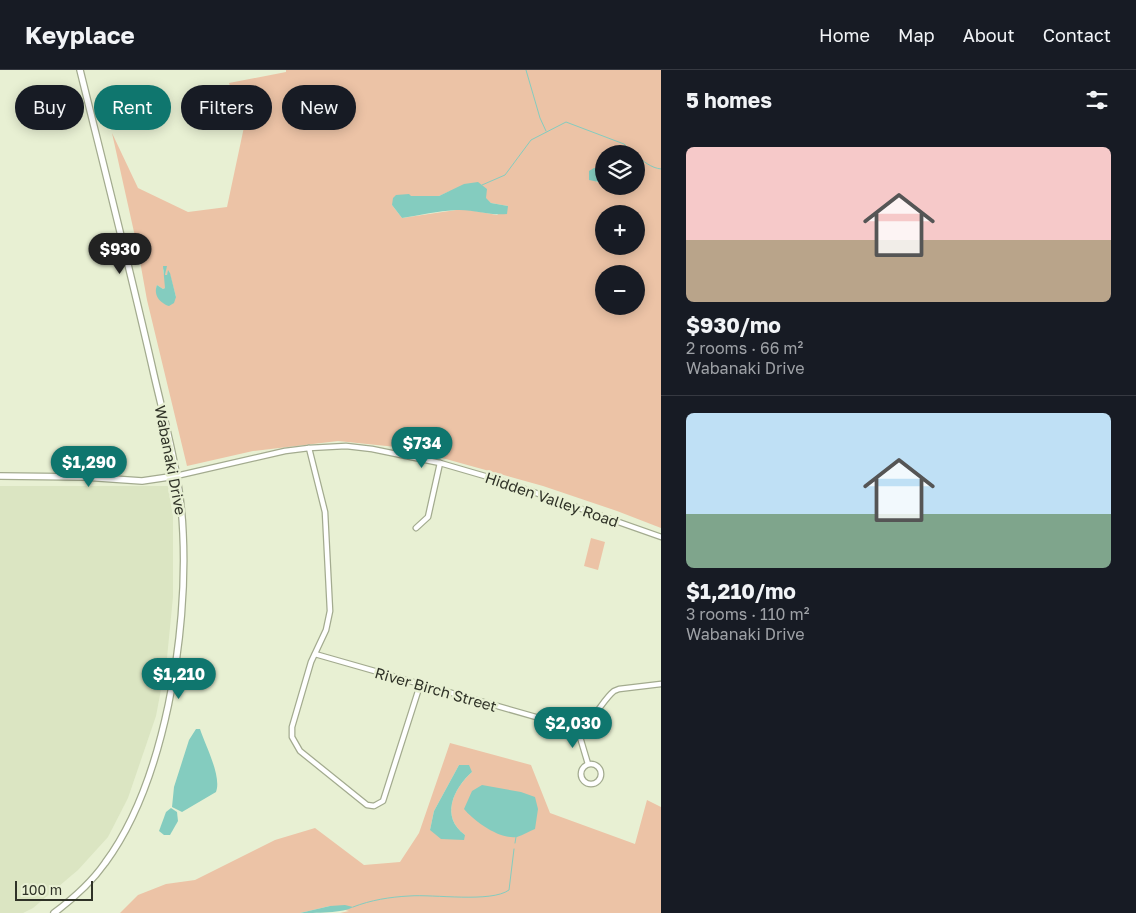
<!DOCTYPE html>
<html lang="en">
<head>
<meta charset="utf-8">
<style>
	body { margin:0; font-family:"Golos Text",sans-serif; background:#242831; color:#f1f3f6; height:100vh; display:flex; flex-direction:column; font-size:19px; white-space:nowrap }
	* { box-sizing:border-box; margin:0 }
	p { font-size:16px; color:#9ea1a6 }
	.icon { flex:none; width:28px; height:28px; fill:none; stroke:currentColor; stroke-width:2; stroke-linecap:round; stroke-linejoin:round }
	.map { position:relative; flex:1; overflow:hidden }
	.side { display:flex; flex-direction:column; background:#171b24; width:475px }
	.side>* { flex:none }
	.banner { position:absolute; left:15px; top:15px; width:475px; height:45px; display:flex; gap:10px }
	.fabs { position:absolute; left:595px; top:75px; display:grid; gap:10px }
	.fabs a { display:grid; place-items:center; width:50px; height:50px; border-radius:50%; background:#171b24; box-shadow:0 2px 12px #0003; font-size:25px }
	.scale { position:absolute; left:15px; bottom:12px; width:78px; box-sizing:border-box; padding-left:5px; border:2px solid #2f3227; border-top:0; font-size:14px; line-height:18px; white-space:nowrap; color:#2f3227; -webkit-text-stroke:4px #e8f0d3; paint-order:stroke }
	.price { position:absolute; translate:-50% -42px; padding:0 11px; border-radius:18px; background:#0f766e; color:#fff; font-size:16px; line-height:32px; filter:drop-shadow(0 1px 2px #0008) }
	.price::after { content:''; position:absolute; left:50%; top:30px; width:15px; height:11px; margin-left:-8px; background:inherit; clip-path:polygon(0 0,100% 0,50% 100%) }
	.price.on { background:#222; color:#fff }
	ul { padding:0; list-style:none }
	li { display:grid; align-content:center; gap:10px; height:265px; padding:0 25px }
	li+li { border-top:1px solid #363941 }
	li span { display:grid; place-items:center; height:155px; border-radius:8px; color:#555 }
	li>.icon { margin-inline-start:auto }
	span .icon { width:90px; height:90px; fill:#fffc; stroke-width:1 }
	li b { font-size:21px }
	h2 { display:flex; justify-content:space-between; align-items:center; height:60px; padding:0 25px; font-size:21px }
	.tag { padding:0 18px; border-radius:22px; background:#171b24; box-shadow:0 2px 12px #0003; font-size:18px; line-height:45px }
	.tag.on { background:#0f766e; color:#fff }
	header { display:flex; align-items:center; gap:30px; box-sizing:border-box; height:70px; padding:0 25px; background:#171b24; border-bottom:1px solid #363941 }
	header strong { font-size:24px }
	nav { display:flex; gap:28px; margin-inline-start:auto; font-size:18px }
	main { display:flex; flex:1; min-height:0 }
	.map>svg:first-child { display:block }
	.built { fill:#dbe5c2 }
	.green { fill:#ecc3a6; fill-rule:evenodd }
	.water { fill:#84ccbf }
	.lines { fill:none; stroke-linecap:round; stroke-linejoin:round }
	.stream { stroke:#84ccbf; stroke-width:1 }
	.street-casing { stroke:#a3ab8f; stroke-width:7 }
	.secondary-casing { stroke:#a3ab8f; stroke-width:8 }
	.street { stroke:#fff; stroke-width:4.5 }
	.secondary { stroke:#fff; stroke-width:5.5 }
	.labels { text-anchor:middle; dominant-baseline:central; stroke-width:5; stroke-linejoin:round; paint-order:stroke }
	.street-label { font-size:15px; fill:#2f3227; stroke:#e8f0d3 }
</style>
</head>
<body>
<header>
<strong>Keyplace</strong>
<nav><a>Home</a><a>Map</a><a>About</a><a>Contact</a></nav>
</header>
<main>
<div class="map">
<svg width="661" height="843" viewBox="0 0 661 843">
	<rect width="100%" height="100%" fill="#e8f0d3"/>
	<!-- built -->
	<polygon class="built" points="0,416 168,416 173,447 173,527 167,588 156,646 128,728 108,767 78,800 33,838 23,843 0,843"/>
	<!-- green -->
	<g class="green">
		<path d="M286,0H661V458L617,441L543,416L406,378L338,371L253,381L187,396L147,230L138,180L112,63L138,118L188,142L227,137L244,57L229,13L286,2ZM604,84H636V96L640,101V112L636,113V116H604V113L596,112L602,98L604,99ZM450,121L485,128L491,133L508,136L497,145L470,140H456L402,148L392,135L410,126H439ZM604,144H636V176H604ZM166,196L165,205H167L169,201L176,227L156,219L157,215L163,219L165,218L166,215L163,200ZM604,204H636V236H604Z"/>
		<polygon points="591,468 605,472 598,500 584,496"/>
		<path d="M450,673L531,695L550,743L635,774L647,730L661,737V843H340L349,841L330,836L300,843H120L138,825L166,814L195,810L275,770L315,758L364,795L400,792L419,763ZM459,695L472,702C453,719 440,747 465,765L430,760L434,741Z"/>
	</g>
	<!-- water -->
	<g class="water">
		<polygon points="594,98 604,99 604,113 589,110 589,101"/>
		<path d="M478,112L487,119L486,128L491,133L508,136L507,144C490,146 474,139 456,140C438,141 420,145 402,148L392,135L393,128L396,125L409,124L411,126H439L464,114Z"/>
		<path d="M163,196H167L165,205H167L168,200L170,203L176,227L174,233L169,236C160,233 153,225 157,215L163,219L165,218Z"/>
		<path d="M196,659H200C205,675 222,706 216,722L182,742L172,737L174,717L189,670Z"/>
		<path d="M459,695H469L472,702C453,719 440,747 465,765L464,770L441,769L430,760L434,741Z"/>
		<path d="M482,715L521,722L535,727L538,739L535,759C530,761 523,765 517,767C500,770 474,751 464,739L472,721Z"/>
		<polygon points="171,738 177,742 178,751 170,765 164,765 159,761 166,742"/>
		<path d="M345,835L353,837C345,843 313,843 300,843L330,836Z"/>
	</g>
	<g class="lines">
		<!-- stream -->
		<g class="stream">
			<polyline points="526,0 540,48 546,61"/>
			<path d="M636,85C643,91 651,98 661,99"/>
			<polyline points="482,115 505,105 531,70 566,52 624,74 635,84"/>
			<polyline points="515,773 516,767"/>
			<path d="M353,837C371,830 390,827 409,826C434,824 491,833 509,820L514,779"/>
		</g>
		<!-- street casing -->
		<g class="street-casing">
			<g id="street">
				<polyline points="309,378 325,442 330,541 326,560 311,592 292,657 292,667 300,681 367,735 374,736 383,731 420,615"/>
				<polyline points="176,406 285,381 309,378 346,376 372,379 440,393 502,411 661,467"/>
				<polyline points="416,458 428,447 440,393"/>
				<path d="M315,584L571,657C594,657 599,633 614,621L619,619L661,614"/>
				<polyline points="577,657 588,694"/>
				<circle cx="591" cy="704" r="10"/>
			</g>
		</g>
		<!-- secondary casing -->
		<g class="secondary-casing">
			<g id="secondary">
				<polyline points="0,406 84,407 142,411 176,406"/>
				<path d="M54,843C74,828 91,813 105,793C165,712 188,562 183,463C181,409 166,357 154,305C131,203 105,101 80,0"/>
			</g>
		</g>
		<!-- street -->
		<use href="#street" class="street"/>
		<!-- secondary -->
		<use href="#secondary" class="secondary"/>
	</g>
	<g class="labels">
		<!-- street labels -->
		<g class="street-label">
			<text transform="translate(171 390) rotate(79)">Wabanaki Drive</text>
			<text transform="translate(552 429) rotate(19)">Hidden Valley Road</text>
			<text transform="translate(436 619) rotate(16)">River Birch Street</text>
		</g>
	</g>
</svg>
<div class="fabs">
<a><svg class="icon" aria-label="layers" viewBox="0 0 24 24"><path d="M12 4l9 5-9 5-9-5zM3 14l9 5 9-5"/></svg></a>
<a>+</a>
<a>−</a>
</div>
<div class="scale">100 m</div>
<b class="price on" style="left:120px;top:205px">$930</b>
<b class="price" style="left:422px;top:399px">$734</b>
<b class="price" style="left:89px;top:418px">$1,290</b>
<b class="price" style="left:179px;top:630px">$1,210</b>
<b class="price" style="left:573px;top:679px">$2,030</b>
<div class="banner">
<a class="tag">Buy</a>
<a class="tag on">Rent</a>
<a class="tag">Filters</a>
<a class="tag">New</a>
</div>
</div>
<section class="side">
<h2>5 homes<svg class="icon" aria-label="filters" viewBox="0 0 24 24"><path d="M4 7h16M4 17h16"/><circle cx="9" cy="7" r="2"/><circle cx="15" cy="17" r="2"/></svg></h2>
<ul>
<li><span style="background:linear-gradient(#f6c9c9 60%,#b9a48a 0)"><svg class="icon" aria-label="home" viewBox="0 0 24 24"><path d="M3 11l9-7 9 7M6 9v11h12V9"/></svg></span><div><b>$930/mo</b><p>2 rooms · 66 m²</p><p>Wabanaki Drive</p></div></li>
<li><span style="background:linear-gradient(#bfe0f5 65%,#7fa58c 0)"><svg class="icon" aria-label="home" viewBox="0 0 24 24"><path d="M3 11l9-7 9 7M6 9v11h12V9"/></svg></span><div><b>$1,210/mo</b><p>3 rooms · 110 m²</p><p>Wabanaki Drive</p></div></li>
</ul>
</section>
</main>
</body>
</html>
